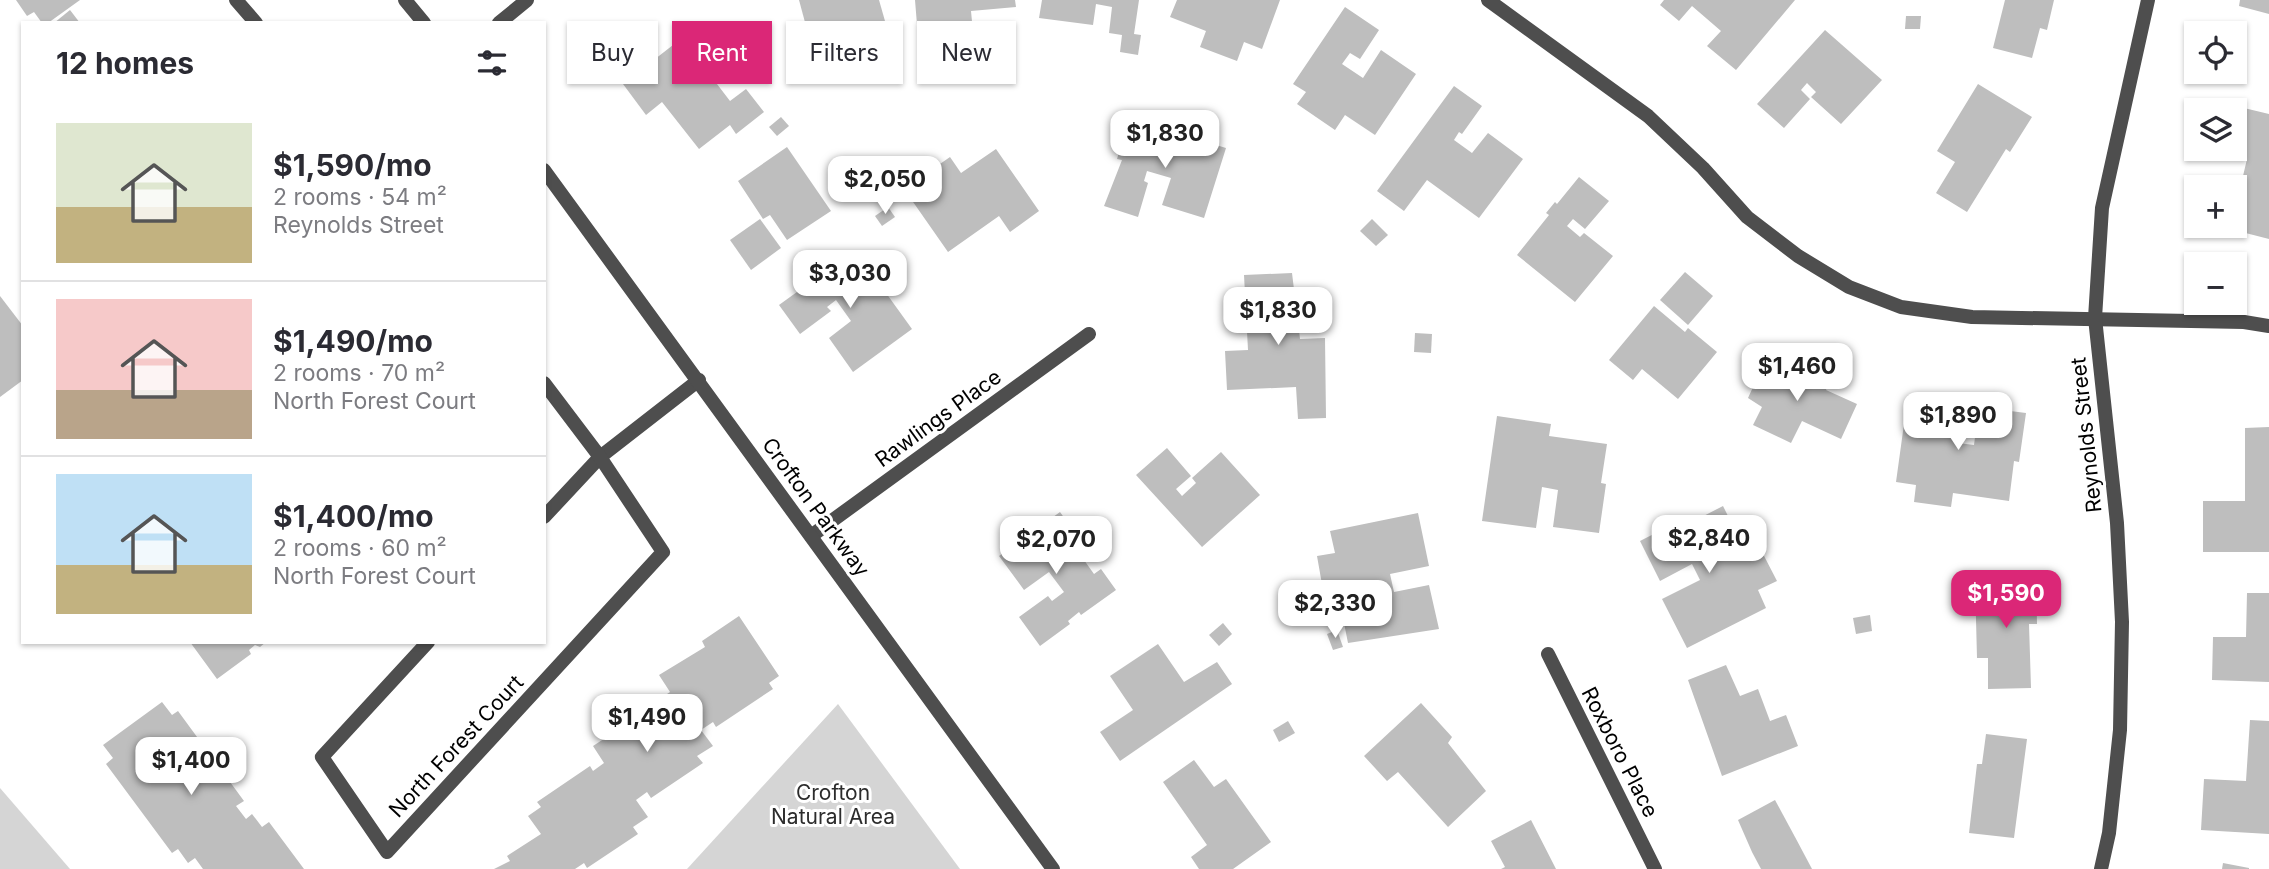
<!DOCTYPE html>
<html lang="en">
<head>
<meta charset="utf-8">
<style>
	body { margin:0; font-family:Inter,sans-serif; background:#f7f7f7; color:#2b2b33; height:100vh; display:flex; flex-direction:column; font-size:26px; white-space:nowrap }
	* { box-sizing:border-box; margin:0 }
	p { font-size:23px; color:#7c7c81 }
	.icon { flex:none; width:38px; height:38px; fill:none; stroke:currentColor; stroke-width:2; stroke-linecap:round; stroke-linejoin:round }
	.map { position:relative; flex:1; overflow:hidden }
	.side { position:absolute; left:21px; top:21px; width:525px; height:623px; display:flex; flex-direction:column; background:#fff; border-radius:0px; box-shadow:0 2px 5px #0004 }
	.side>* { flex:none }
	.hud { position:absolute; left:567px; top:21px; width:665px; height:63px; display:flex; gap:14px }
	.buttons { position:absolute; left:2184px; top:21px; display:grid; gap:14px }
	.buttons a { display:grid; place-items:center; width:63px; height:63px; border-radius:0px; background:#fff; box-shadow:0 2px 5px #0004; font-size:35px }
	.price { position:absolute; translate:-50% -60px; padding:0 16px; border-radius:14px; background:#fff; color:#222; font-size:23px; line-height:46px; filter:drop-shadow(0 2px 4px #0008) }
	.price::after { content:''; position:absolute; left:50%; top:42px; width:21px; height:16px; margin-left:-10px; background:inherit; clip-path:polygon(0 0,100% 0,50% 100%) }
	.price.active { background:#db2777; color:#fff }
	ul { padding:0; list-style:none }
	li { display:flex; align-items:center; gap:21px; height:175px; padding:0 35px }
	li+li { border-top:2px solid #e1e1e2 }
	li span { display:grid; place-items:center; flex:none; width:196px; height:140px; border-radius:0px; color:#555 }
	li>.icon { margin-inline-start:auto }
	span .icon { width:84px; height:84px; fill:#fffc; stroke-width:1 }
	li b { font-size:30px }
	h2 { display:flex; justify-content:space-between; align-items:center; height:84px; padding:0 35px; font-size:30px }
	.pill { padding:0 24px; border-radius:0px; background:#fff; box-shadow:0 2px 5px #0004; font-size:24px; line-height:63px }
	.pill.active { background:#db2777; color:#fff }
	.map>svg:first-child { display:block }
	.green { fill:#d5d5d5 }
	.building { fill:#bebebe }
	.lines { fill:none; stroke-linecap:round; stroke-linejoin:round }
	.minor { stroke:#4e4e4e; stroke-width:14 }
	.tertiary { stroke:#4e4e4e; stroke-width:14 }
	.labels { text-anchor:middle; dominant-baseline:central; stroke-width:6; stroke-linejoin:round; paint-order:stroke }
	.street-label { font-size:21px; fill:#000; stroke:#fff }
	.park-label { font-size:21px; fill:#2c2c2c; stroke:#fff }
</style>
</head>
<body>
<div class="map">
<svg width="2269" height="869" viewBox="0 0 2269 869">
	<rect width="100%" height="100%" fill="#fff"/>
	<!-- green -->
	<g class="green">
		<polygon points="838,704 960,869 687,869"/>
		<polygon points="0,788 70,869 0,869"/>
	</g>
	<!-- building -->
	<g class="building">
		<polygon points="16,0 80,0 48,23 42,23 34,12 27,16"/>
		<polygon points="799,0 879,0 887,28 813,52"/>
		<polygon points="915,0 1015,0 1016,7 971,11 973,32 918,37"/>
		<polygon points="1042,0 1139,0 1134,34 1141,35 1138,55 1120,52 1122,35 1109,33 1112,7 1096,4 1093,25 1039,18"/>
		<polygon points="1177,0 1280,0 1262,49 1244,42 1237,61 1200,47 1206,31 1170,17"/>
		<polygon points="1664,0 1795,0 1736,70 1707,46 1721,31 1692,6 1679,21 1660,5"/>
		<polygon points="2005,0 2054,0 2047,30 2040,28 2032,58 1993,48"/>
		<polygon points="2240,0 2269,0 2269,14 2239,6"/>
		<polygon points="1345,7 1379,30 1360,59 1350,53 1342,64 1363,78 1381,50 1416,74 1375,135 1345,115 1335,130 1297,104 1306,92 1293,84"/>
		<polygon points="70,10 80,23 54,23"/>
		<polygon points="1906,16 1921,16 1920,29 1905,29"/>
		<polygon points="1825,30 1882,80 1841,124 1811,97 1816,92 1807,83 1801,90 1810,99 1784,128 1757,104"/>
		<polygon points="706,33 715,44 697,58 730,101 746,89 764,112 736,134 730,125 699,149 662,102 646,115 623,84 682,38 688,47"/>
		<polygon points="1978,84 2032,117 2010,152 2006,149 1967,212 1936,193 1955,162 1937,151"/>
		<polygon points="1454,86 1482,106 1462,134 1459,132 1454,140 1472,153 1488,133 1523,159 1479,218 1427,180 1404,211 1377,191"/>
		<polygon points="2219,102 2269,114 2269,239 2230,229 2235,226 2235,210 2247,159 2207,150 2235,149 2235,110 2217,110"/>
		<polygon points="781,117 789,126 777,136 769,127"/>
		<polygon points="1129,118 1156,126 1153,135 1170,141 1173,132 1226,148 1204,218 1162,205 1171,178 1147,171 1144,181 1148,183 1138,217 1104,206 1122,160 1117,159"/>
		<polygon points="787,147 831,211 787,240 770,215 763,219 738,181"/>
		<polygon points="996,149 1039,211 1010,232 999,216 948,252 904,189 950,157 961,173"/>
		<polygon points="1579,177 1609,201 1585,229 1573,219 1567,226 1580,237 1584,233 1613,256 1575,302 1517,255 1549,215 1546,213 1555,202 1557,204"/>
		<polygon points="888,207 895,217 882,226 875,216"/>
		<polygon points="760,219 781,248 751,270 730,240"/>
		<polygon points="1372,219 1388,235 1376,246 1360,231"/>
		<polygon points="855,250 912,329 853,372 829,338 851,321 836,300 827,307 831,311 800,334 779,305"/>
		<polygon points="1685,272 1713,296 1688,325 1660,300"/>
		<polygon points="1292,273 1300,339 1325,338 1326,418 1298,419 1296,387 1227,390 1225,351 1248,350 1244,275"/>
		<polygon points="0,296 23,326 23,380 0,397"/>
		<polygon points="1654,306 1685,332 1688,328 1717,352 1678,399 1642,369 1633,380 1609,360"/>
		<polygon points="1415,333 1432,334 1431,353 1414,352"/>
		<polygon points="1773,360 1828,385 1826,390 1857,404 1841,439 1802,421 1791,443 1753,425 1762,407 1748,398 1765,361 1771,363"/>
		<polygon points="1908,395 1963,402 1958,443 1974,445 1979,407 2026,413 2019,462 2014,461 2009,501 1953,493 1951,507 1914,502 1916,485 1896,482"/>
		<polygon points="1497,416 1551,424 1549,436 1607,444 1601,483 1606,484 1599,533 1553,527 1558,490 1542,487 1536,528 1482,521"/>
		<polygon points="2269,427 2269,552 2203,552 2203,501 2245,501 2245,428"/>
		<polygon points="1167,448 1191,476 1176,489 1182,496 1196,483 1192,478 1221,452 1260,495 1202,547 1136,475"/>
		<polygon points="1723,506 1749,558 1762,552 1777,581 1758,590 1766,608 1687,648 1662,599 1700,580 1692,564 1660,581 1640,541 1683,519 1686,525"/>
		<polygon points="1060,512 1091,555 1084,560 1094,574 1101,569 1116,590 1081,615 1079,612 1068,621 1070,624 1040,646 1019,617 1048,596 1052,601 1064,592 1049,572 1024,590 999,556"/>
		<polygon points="1418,513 1429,566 1390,574 1394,592 1429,585 1439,629 1348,643 1337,588 1323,590 1317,556 1335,553 1330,531"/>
		<polygon points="2036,579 2037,624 2029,624 2031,688 1988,689 1988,658 1977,658 1975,581"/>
		<polygon points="2247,593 2269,593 2269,682 2212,680 2213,637 2246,637"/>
		<polygon points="1870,615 1872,631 1856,634 1853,618"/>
		<polygon points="739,616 779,676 769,683 773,689 716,727 713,722 701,730 713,746 697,756 703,763 651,798 647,792 636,800 648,817 633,827 638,834 587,868 584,863 575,869 494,869 510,861 507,856 541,834 528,816 541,807 537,802 590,766 593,771 604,763 593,746 628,723 630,726 641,719 637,714 670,692 659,675 705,647 702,641"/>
		<polygon points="1223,623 1232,634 1219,646 1209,635"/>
		<polygon points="1337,630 1343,647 1333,650 1327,634"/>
		<polygon points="190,642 266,642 260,647 255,645 249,650 251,654 217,679"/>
		<polygon points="1158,644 1184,682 1217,662 1232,684 1120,761 1100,732 1133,710 1110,676"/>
		<polygon points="1726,665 1740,696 1758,689 1770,721 1786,715 1798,746 1722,776 1688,680"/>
		<polygon points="162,702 172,715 178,711 244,801 236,806 246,819 252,814 262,827 269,822 304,869 203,869 195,858 188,863 178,849 172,853 106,764 113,758 103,745"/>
		<polygon points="1421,703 1452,737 1448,743 1486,791 1448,827 1398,772 1387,781 1364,756"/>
		<polygon points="2250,720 2269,721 2269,834 2201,830 2204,779 2246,781"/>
		<polygon points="1288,721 1295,733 1279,742 1273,730"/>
		<polygon points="1986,734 2027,739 2014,838 1969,833 1977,764 1982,764"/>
		<polygon points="1194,760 1214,787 1226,779 1271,842 1233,869 1199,869 1191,857 1207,845 1163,782"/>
		<polygon points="1775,800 1795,837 1812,869 1761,869 1752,852 1738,820"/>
		<polygon points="1531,820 1556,869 1501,869 1505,867 1491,841"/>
		<polygon points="2223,863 2249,868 2249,869 2222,869"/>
	</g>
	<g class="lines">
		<!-- minor -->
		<g class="minor">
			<polyline points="236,0 256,23"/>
			<polyline points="1488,0 1648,116 1703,168 1747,217 1798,256 1849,287 1901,307 1972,317 2244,322 2269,326"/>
			<polyline points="499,23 527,0"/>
			<polyline points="544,517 600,457 699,380"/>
			<polyline points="811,536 1089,334"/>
			<polyline points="428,642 322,757 387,852 663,552 600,457 544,383"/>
			<polyline points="1548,654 1655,869"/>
			<polyline points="2101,869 2109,833 2120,730 2122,622 2117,523 2095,318 2102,208 2148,0"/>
		</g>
		<!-- tertiary -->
		<g class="tertiary">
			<polyline points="405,0 424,23"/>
			<polyline points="544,170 1053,869"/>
		</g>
	</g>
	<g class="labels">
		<!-- street labels -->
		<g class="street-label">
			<text transform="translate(938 418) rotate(-36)">Rawlings Place</text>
			<text transform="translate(2086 435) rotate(-96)">Reynolds Street</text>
			<text transform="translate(816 507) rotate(54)">Crofton Parkway</text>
			<text transform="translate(456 746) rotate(-47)">North Forest Court</text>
			<text transform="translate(1620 752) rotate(63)">Roxboro Place</text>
		</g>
		<!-- park labels -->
		<g class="park-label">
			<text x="833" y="792">Crofton<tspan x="833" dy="24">Natural Area</tspan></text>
		</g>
	</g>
</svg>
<div class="buttons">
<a><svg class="icon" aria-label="locate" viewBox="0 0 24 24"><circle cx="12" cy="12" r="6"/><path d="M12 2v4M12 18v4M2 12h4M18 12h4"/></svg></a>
<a><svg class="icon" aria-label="layers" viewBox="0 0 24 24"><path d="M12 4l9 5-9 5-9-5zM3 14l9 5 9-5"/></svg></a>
<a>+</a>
<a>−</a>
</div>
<b class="price" style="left:1165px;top:170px">$1,830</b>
<b class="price" style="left:885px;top:216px">$2,050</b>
<b class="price" style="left:850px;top:310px">$3,030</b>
<b class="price" style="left:1278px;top:347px">$1,830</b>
<b class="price" style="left:1797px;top:403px">$1,460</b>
<b class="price" style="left:1958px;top:452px">$1,890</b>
<b class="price" style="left:1709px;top:575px">$2,840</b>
<b class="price" style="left:1056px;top:576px">$2,070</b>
<b class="price active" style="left:2006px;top:630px">$1,590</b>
<b class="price" style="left:1335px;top:640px">$2,330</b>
<b class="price" style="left:647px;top:754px">$1,490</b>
<b class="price" style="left:191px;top:797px">$1,400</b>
<div class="hud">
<a class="pill">Buy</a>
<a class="pill active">Rent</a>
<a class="pill">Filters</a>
<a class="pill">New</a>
</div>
<section class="side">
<h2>12 homes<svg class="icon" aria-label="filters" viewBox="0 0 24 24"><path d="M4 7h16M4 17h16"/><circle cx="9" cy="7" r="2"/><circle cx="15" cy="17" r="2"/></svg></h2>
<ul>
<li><span style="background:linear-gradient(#dfe7d0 60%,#c2b280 0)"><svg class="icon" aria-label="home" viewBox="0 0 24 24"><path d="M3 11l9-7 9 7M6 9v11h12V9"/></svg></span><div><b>$1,590/mo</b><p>2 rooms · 54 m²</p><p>Reynolds Street</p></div></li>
<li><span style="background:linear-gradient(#f6c9c9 65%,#b9a48a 0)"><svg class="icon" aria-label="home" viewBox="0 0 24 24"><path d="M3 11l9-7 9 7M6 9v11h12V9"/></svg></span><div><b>$1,490/mo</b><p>2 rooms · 70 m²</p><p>North Forest Court</p></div></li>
<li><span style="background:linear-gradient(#bfe0f5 65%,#c2b280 0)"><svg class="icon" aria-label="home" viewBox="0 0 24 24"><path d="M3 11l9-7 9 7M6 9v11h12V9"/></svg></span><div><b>$1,400/mo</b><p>2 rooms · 60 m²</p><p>North Forest Court</p></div></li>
</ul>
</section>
</div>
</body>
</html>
